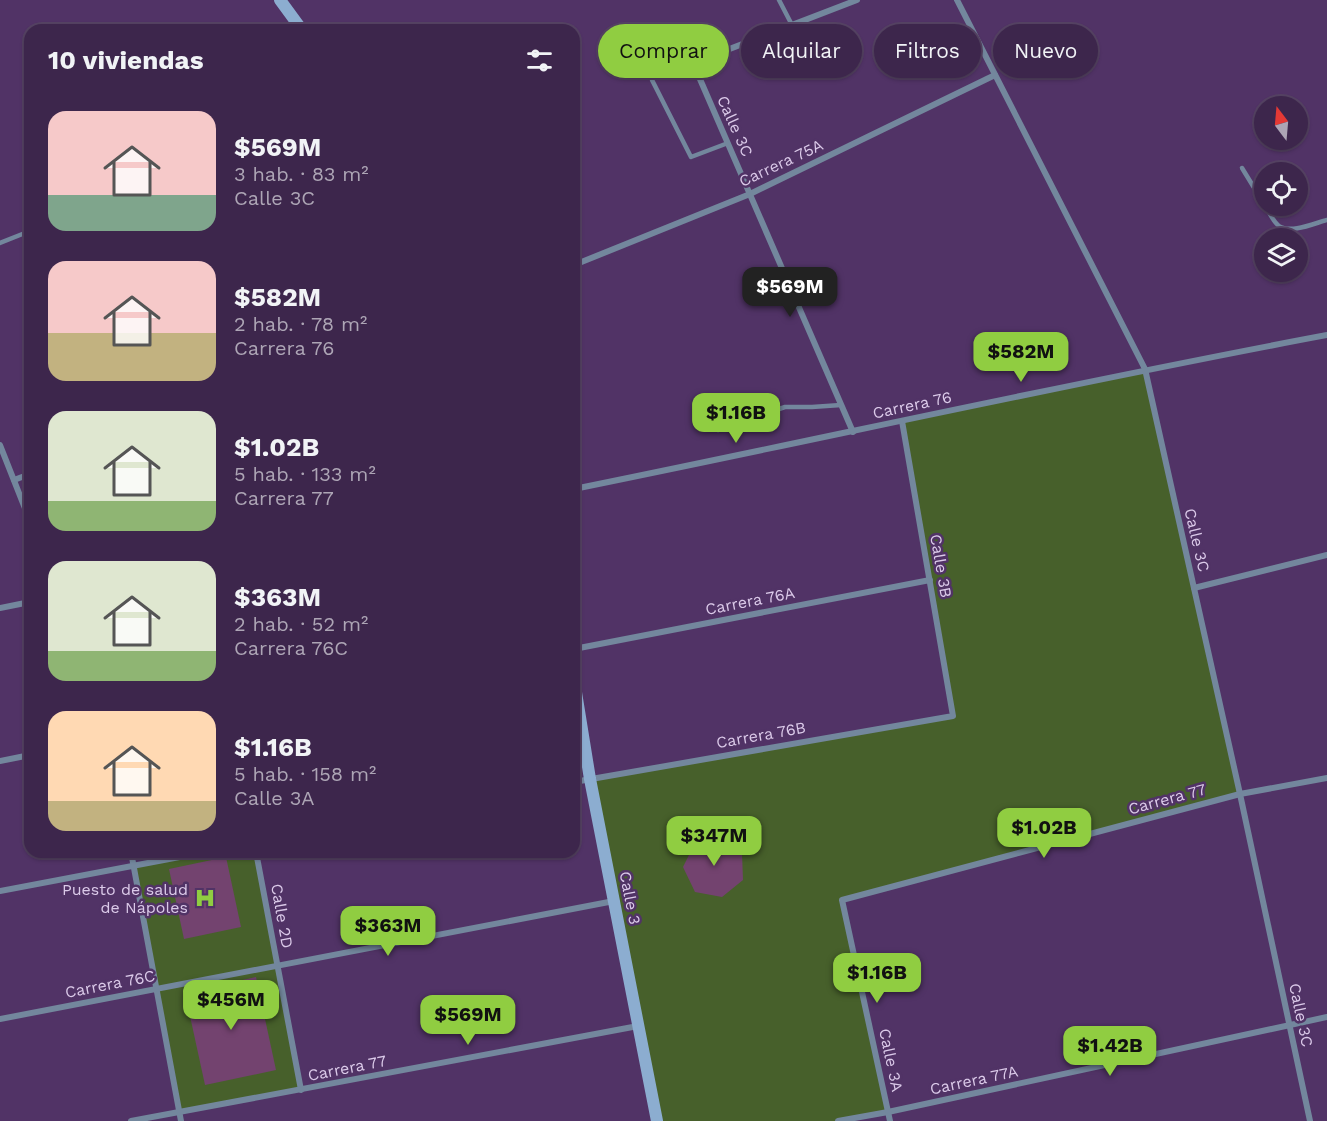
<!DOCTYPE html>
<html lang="es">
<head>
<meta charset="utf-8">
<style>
	body { margin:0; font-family:"Work Sans",sans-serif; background:#442e53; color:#f1f3f6; height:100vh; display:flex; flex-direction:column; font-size:22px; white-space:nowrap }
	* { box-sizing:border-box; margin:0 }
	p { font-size:20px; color:#ada5b5 }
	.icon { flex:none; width:33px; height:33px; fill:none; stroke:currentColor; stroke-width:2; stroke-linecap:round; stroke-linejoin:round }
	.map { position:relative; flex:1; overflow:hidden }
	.panel { position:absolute; left:24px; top:24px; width:556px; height:834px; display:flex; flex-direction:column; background:#3d264c; border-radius:18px; box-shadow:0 2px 4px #0004,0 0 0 2px #564364 }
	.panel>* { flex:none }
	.banner { position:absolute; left:598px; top:24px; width:570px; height:54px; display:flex; gap:12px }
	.needle { width:39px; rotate:344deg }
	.controls { position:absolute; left:1254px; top:96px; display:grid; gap:12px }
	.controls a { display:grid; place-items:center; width:54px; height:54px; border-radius:50%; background:#3d264c; box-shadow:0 2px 4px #0004,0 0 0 2px #564364; font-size:30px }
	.price { position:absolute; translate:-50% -51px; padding:0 14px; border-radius:12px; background:#90cd41; color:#111; font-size:20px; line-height:39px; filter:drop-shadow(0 2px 3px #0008) }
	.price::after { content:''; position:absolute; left:50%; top:36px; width:18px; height:14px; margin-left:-9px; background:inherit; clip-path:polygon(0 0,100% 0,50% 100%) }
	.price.active { background:#222; color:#fff }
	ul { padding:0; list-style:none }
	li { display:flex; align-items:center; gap:18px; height:150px; padding:0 24px }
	li span { display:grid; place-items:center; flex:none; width:168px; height:120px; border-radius:18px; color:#555 }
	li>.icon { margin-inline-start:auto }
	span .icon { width:72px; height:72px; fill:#fffc; stroke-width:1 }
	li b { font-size:26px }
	h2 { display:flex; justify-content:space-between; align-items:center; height:72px; padding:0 24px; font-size:26px }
	.pill { padding:0 21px; border-radius:27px; background:#3d264c; box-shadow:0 2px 4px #0004,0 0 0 2px #564364; font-size:21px; line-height:54px }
	.pill.active { background:#90cd41; color:#111 }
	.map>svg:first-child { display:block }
	.green { fill:#47602b }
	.building { fill:#73436f }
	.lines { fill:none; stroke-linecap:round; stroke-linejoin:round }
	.lane { stroke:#73879d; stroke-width:4.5 }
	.street { stroke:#73879d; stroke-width:6 }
	.secondary { stroke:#8cadd0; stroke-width:12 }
	.labels { text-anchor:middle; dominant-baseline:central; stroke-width:5; stroke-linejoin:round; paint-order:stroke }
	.street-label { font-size:16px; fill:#dbcae9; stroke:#513366 }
	.poi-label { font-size:16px; fill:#dbcae9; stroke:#513366; text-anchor:end }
</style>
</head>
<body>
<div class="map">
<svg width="1327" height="1121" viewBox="0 0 1327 1121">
	<rect width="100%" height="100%" fill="#513366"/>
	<!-- green -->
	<g class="green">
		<polygon points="1145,369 1240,794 842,900 888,1112 838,1121 657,1121 590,779 952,716 902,421"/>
		<polygon points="206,852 256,852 301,1090 180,1113 134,866"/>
	</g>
	<!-- building -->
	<g class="building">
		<polygon points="721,836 742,853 743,880 722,897 695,892 683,867 695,843"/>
		<polygon points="226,857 241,927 184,939 169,869"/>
		<polygon points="256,977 276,1070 205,1085 185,993"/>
	</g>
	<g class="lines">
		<!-- lane -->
		<g class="lane">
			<polyline points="779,0 792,25"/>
			<polyline points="652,80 691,157 728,143"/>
			<polyline points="1242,168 1264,204"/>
			<path d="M1265,206C1269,211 1273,222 1279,226C1291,234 1315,223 1327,220"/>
			<polyline points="0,243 30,231"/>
			<polyline points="718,430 785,407 812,407 841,405"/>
		</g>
		<!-- street -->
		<g class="street">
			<polyline points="957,0 1145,369 1240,794 1310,1121"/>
			<polyline points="574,265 750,194 995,75"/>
			<polyline points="853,432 693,63 857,0"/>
			<polyline points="0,445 30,521"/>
			<polyline points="14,480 30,474"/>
			<path d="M574,489C825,438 1075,382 1327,335"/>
			<polyline points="1194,588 1327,555"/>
			<polyline points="0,608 30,602"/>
			<polyline points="574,649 930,580"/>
			<polyline points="0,761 30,755"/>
			<polyline points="574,782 953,716 902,421"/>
			<polyline points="131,852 181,1121"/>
			<polyline points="256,852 301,1090"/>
			<polyline points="0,891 206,852"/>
			<polyline points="0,1019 614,901"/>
			<polyline points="131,1121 638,1026"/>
			<polyline points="838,1121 888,1112 1327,1017"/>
			<polyline points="890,1121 842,900 1240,794 1327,778"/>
		</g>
		<!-- secondary -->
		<g class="secondary">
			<polyline points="280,0 302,30"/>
			<polyline points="574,680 590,779 657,1121"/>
		</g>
	</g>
	<!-- icons -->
	<defs>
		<g id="hospital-bare" transform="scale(1.62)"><path d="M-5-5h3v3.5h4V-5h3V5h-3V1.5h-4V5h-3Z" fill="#90cd41" stroke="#513366" stroke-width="2.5" paint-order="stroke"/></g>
	</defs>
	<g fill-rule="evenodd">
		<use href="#hospital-bare" x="205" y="898"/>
	</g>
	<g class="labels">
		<!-- street labels -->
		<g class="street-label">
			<text transform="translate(735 126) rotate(66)">Calle 3C</text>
			<text transform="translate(781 163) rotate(-25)">Carrera 75A</text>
			<text transform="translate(912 405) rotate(-12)">Carrera 76</text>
			<text transform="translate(1197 540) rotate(77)">Calle 3C</text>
			<text transform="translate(941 566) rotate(80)">Calle 3B</text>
			<text transform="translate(750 601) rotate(-11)">Carrera 76A</text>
			<text transform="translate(761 735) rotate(-10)">Carrera 76B</text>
			<text transform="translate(1167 799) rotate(-15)">Carrera 77</text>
			<text transform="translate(630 898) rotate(79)">Calle 3</text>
			<text transform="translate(282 916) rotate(80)">Calle 2D</text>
			<text transform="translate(110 984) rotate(-11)">Carrera 76C</text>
			<text transform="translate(1301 1015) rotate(78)">Calle 3C</text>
			<text transform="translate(891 1060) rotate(78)">Calle 3A</text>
			<text transform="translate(347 1068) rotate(-11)">Carrera 77</text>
			<text transform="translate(974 1080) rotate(-12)">Carrera 77A</text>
		</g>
		<!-- poi labels -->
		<g class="poi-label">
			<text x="188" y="889">Puesto de salud<tspan x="188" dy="18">de Nápoles</tspan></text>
		</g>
	</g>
</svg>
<div class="controls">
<a><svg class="needle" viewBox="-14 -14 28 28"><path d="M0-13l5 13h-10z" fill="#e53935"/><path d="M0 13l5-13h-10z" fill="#ada5b5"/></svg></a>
<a><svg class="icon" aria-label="locate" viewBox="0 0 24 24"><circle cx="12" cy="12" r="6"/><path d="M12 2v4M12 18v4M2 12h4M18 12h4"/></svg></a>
<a><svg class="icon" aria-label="layers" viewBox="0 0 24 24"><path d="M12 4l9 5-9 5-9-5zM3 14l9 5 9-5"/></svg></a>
</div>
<b class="price active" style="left:790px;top:318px">$569M</b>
<b class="price" style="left:1021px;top:383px">$582M</b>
<b class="price" style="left:736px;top:444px">$1.16B</b>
<b class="price" style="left:1044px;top:859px">$1.02B</b>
<b class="price" style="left:714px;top:867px">$347M</b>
<b class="price" style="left:388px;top:957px">$363M</b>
<b class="price" style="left:877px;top:1004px">$1.16B</b>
<b class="price" style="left:231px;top:1031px">$456M</b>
<b class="price" style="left:468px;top:1046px">$569M</b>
<b class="price" style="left:1110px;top:1077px">$1.42B</b>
<div class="banner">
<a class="pill active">Comprar</a>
<a class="pill">Alquilar</a>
<a class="pill">Filtros</a>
<a class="pill">Nuevo</a>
</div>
<section class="panel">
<h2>10 viviendas<svg class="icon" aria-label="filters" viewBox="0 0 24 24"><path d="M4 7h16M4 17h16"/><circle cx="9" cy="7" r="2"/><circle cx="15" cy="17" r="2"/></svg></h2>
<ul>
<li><span style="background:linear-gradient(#f6c9c9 70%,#7fa58c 0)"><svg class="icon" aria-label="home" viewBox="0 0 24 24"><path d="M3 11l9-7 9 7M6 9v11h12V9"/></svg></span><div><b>$569M</b><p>3 hab. · 83 m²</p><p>Calle 3C</p></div></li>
<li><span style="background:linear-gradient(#f6c9c9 60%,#c2b280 0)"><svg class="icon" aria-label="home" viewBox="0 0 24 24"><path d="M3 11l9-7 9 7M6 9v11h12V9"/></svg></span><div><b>$582M</b><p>2 hab. · 78 m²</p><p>Carrera 76</p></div></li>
<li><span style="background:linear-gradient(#dfe7d0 75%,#8fb573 0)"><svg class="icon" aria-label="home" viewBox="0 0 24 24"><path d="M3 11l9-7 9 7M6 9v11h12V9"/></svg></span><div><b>$1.02B</b><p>5 hab. · 133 m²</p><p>Carrera 77</p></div></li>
<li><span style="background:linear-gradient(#dfe7d0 75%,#8fb573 0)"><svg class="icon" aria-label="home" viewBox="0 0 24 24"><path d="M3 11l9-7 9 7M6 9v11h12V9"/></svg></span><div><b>$363M</b><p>2 hab. · 52 m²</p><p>Carrera 76C</p></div></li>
<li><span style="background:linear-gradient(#ffd9b3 75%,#c2b280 0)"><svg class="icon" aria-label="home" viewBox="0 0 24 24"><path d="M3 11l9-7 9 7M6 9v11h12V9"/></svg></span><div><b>$1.16B</b><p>5 hab. · 158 m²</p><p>Calle 3A</p></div></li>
</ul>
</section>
</div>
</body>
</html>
